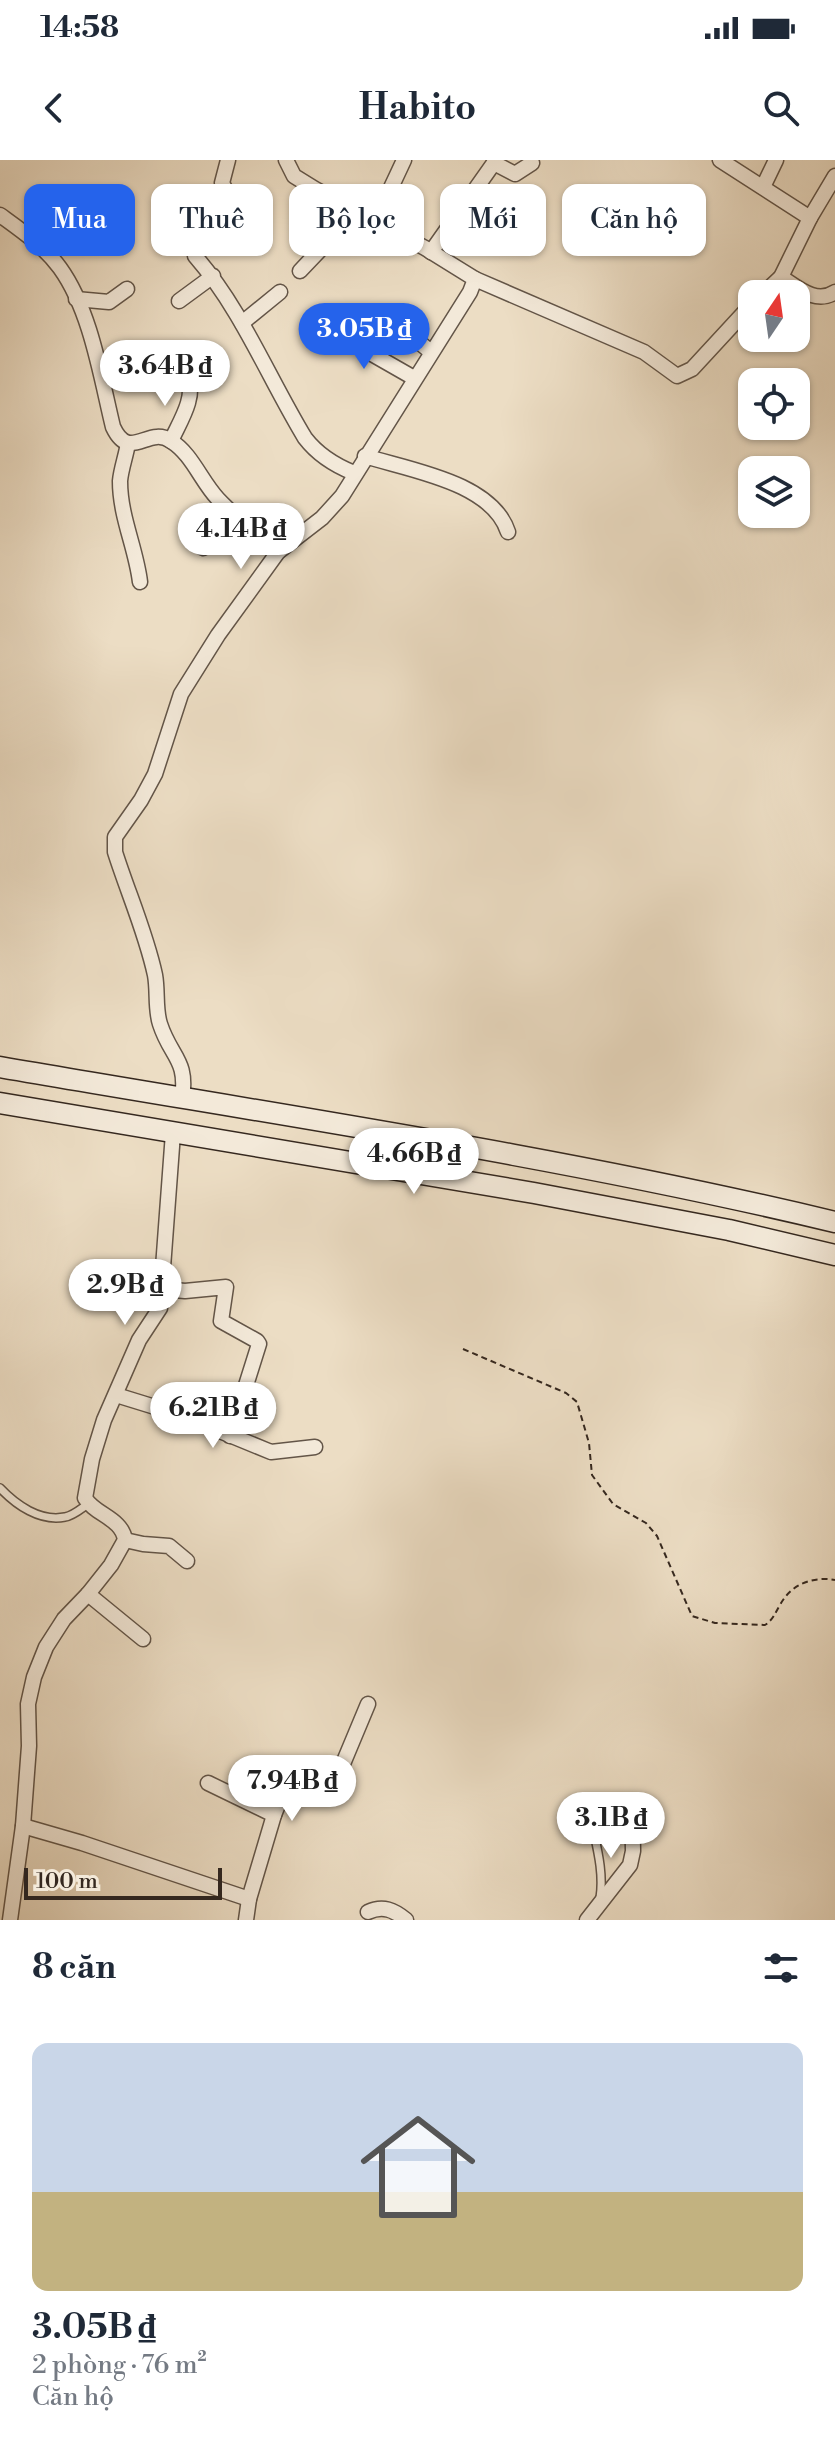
<!DOCTYPE html>
<html lang="vi">
<head>
<meta charset="utf-8">
<style>
	body { margin:0; font-family:"Libre Bodoni",serif; background:#f2f2f3; color:#1f2937; height:100vh; display:flex; flex-direction:column; font-size:30px; white-space:nowrap }
	* { box-sizing:border-box; margin:0 }
	p { font-size:26px; color:#747a83 }
	.icon { flex:none; width:44px; height:44px; fill:none; stroke:currentColor; stroke-width:2; stroke-linecap:round; stroke-linejoin:round }
	.map { position:relative; height:1760px; overflow:hidden }
	.details { display:flex; flex-direction:column; background:#fff; flex:1 }
	.details>* { flex:none }
	.banner { position:absolute; left:24px; top:24px; width:788px; height:72px; display:flex; gap:16px }
	.needle { width:52px; rotate:13deg }
	.fabs { position:absolute; left:738px; top:120px; display:grid; gap:16px }
	.fabs a { display:grid; place-items:center; width:72px; height:72px; border-radius:16px; background:#fff; box-shadow:0 2px 6px #0004; font-size:40px }
	.scale { position:absolute; left:24px; bottom:20px; width:198px; box-sizing:border-box; padding-left:8px; border:4px solid #35281f; border-top:0; font-size:22px; line-height:28px; white-space:nowrap; color:#35281f; -webkit-text-stroke:6px #f3e9d9; paint-order:stroke }
	.price { position:absolute; translate:-50% -68px; padding:0 18px; border-radius:28px; background:#fff; color:#222; font-size:26px; line-height:52px; filter:drop-shadow(0 2px 4px #0008) }
	.price::after { content:''; position:absolute; left:50%; top:48px; width:24px; height:18px; margin-left:-12px; background:inherit; clip-path:polygon(0 0,100% 0,50% 100%) }
	.price.on { background:#2563eb; color:#fff }
	ul { padding:0; list-style:none }
	li { display:grid; align-content:center; gap:16px; height:424px; padding:0 32px }
	li span { display:grid; place-items:center; height:248px; border-radius:16px; color:#555 }
	li>.icon { margin-inline-start:auto }
	span .icon { width:144px; height:144px; fill:#fffc; stroke-width:1 }
	li b { font-size:34px }
	h2 { display:flex; justify-content:space-between; align-items:center; height:96px; padding:0 32px; font-size:34px }
	.chip { padding:0 28px; border-radius:16px; background:#fff; box-shadow:0 2px 6px #0004; font-size:28px; line-height:72px }
	.chip.on { background:#2563eb; color:#fff }
	.status { display:flex; justify-content:space-between; align-items:center; height:56px; padding:0 40px; background:#fff; direction:ltr }
	.status svg { height:22px; fill:currentColor }
	header { display:flex; justify-content:space-between; align-items:center; height:104px; padding:0 32px; background:#fff; font-size:36px; font-weight:700 }
	.map>svg:first-child { display:block }
	.lines { fill:none; stroke-linecap:round; stroke-linejoin:round }
	.service-casing { stroke:#635548; stroke-width:10 }
	.minor-casing { stroke:#635548; stroke-width:17 }
	.secondary-casing { stroke:#35281f; stroke-width:23 }
	.path { stroke:#35281f; stroke-width:2; stroke-dasharray:6 4; stroke-linecap:butt }
	.service { stroke:#f3e9d9; stroke-width:7 }
	.minor { stroke:#f3e9d9; stroke-width:14 }
	.secondary { stroke:#f3e9d9; stroke-width:20 }
</style>
</head>
<body>
<div class="status"><b>14:58</b><svg viewBox="0 0 49 12"><path d="M0 12V9h3v3zM5 12V6h3v6zM10 12V3h3v9zM15 12V0h3v12zM26 1h20v11H26zM47 4h2v5h-2z"/></svg></div>
<header><svg class="icon" aria-label="back" viewBox="0 0 24 24"><path d="M15 5l-7 7 7 7"/></svg>Habito<svg class="icon" aria-label="search" viewBox="0 0 24 24"><circle cx="10" cy="10" r="6"/><path d="M15 15l6 6"/></svg></header>
<div class="map">
<svg width="835" height="1760" viewBox="0 0 835 1760">
	<rect width="100%" height="100%" fill="#ecddc4"/>
	<filter id="stains"><feTurbulence type="fractalNoise" baseFrequency=".0025" numOctaves="4"/><feColorMatrix values="0 0 0 0 .2 0 0 0 0 .09 0 0 0 0 .02 0 0 0 .5 -.17"/></filter>
	<radialGradient id="worn" r=".72"><stop offset=".6" stop-color="#630" stop-opacity="0"/><stop offset="1" stop-color="#630" stop-opacity=".3"/></radialGradient>
	<g class="lines">
		<!-- service casing -->
		<g class="service-casing">
			<g id="service">
				<path d="M0,1328C16,1345 40,1362 65,1357C73,1356 82,1348 88,1344"/>
				<path d="M592,1664C597,1688 604,1713 600,1738"/>
			</g>
		</g>
		<!-- minor casing -->
		<g class="minor-casing">
			<g id="minor">
				<polyline points="228,0 222,23 229,36"/>
				<polyline points="720,0 810,58"/>
				<polyline points="494,3 515,14 532,3"/>
				<polyline points="763,27 776,0"/>
				<path d="M0,55C22,71 44,86 60,108C91,151 101,218 113,267C130,303 148,265 171,281C192,294 201,321 218,339C236,358 257,375 278,392"/>
				<polyline points="371,61 382,47 404,0"/>
				<polyline points="431,92 496,0"/>
				<path d="M195,96C242,150 268,217 305,278C318,295 334,305 354,313"/>
				<polyline points="300,111 337,72 348,48"/>
				<path d="M781,117C797,127 816,145 835,132"/>
				<polyline points="475,119 644,192 677,216 692,209 752,144"/>
				<polyline points="763,134 781,117 810,58 835,16"/>
				<polyline points="76,139 109,142 127,129"/>
				<polyline points="179,141 213,116"/>
				<polyline points="242,163 280,132"/>
				<polyline points="397,164 431,192"/>
				<polyline points="341,168 365,190 414,218"/>
				<path d="M171,281C180,261 196,238 188,216"/>
				<path d="M128,283C126,296 121,309 120,321C120,357 136,388 140,422"/>
				<path d="M365,296C409,310 492,322 508,372"/>
				<polyline points="203,388 240,359"/>
				<path d="M182,939C188,899 171,898 160,864C155,849 158,831 155,815C146,773 128,733 115,692V677L141,640L155,614L181,534L218,475L278,392L322,358L342,336L470,132L475,119L425,88L315,29L294,16L286,0"/>
				<polyline points="163,1129 185,1131 226,1127 221,1161 257,1181 259,1184 230,1276"/>
				<polyline points="116,1235 181,1255 271,1292 315,1287"/>
				<polyline points="125,1380 143,1384 169,1386 187,1401"/>
				<polyline points="88,1434 143,1479"/>
				<polyline points="208,1623 274,1655 249,1739 246,1760"/>
				<polyline points="274,1655 288,1620 294,1612 300,1610 334,1613 340,1611 368,1544"/>
				<polyline points="23,1666 82,1683 249,1739"/>
				<path d="M368,1752C383,1745 394,1750 406,1760"/>
				<path d="M10,1760L23,1666L29,1586L28,1544L34,1517L46,1487L64,1459L88,1434L111,1405L125,1380C122,1358 95,1355 85,1338L92,1299L104,1260L139,1180L160,1148L173,973"/>
				<polyline points="587,1760 630,1705 633,1691 632,1641"/>
			</g>
		</g>
		<!-- secondary casing -->
		<g class="secondary-casing">
			<g id="secondary">
				<path d="M0,907C278,955 560,996 835,1062"/>
				<polyline points="0,943 534,1033 729,1070 835,1095"/>
			</g>
		</g>
		<!-- path -->
		<path class="path" d="M463,1189L566,1233L577,1242L589,1283L592,1315L613,1344L646,1363L657,1376L692,1456L715,1463L765,1465C773,1460 775,1453 780,1445C791,1424 813,1416 835,1420"/>
		<!-- service -->
		<use href="#service" class="service"/>
		<!-- minor -->
		<use href="#minor" class="minor"/>
		<!-- secondary -->
		<use href="#secondary" class="secondary"/>
	</g>
	<rect width="100%" height="100%" filter="url(#stains)"/>
	<rect width="100%" height="100%" fill="url(#worn)"/>
</svg>
<div class="fabs">
<a><svg class="needle" viewBox="-14 -14 28 28"><path d="M0-13l5 13h-10z" fill="#e53935"/><path d="M0 13l5-13h-10z" fill="#747a83"/></svg></a>
<a><svg class="icon" aria-label="locate" viewBox="0 0 24 24"><circle cx="12" cy="12" r="6"/><path d="M12 2v4M12 18v4M2 12h4M18 12h4"/></svg></a>
<a><svg class="icon" aria-label="layers" viewBox="0 0 24 24"><path d="M12 4l9 5-9 5-9-5zM3 14l9 5 9-5"/></svg></a>
</div>
<div class="scale">100 m</div>
<b class="price on" style="left:364px;top:211px">3.05B ₫</b>
<b class="price" style="left:165px;top:248px">3.64B ₫</b>
<b class="price" style="left:241px;top:411px">4.14B ₫</b>
<b class="price" style="left:414px;top:1036px">4.66B ₫</b>
<b class="price" style="left:125px;top:1167px">2.9B ₫</b>
<b class="price" style="left:213px;top:1290px">6.21B ₫</b>
<b class="price" style="left:292px;top:1663px">7.94B ₫</b>
<b class="price" style="left:611px;top:1700px">3.1B ₫</b>
<div class="banner">
<a class="chip on">Mua</a>
<a class="chip">Thuê</a>
<a class="chip">Bộ lọc</a>
<a class="chip">Mới</a>
<a class="chip">Căn hộ</a>
</div>
</div>
<section class="details">
<h2>8 căn<svg class="icon" aria-label="filters" viewBox="0 0 24 24"><path d="M4 7h16M4 17h16"/><circle cx="9" cy="7" r="2"/><circle cx="15" cy="17" r="2"/></svg></h2>
<ul>
<li><span style="background:linear-gradient(#c9d6e8 60%,#c2b280 0)"><svg class="icon" aria-label="home" viewBox="0 0 24 24"><path d="M3 11l9-7 9 7M6 9v11h12V9"/></svg></span><div><b>3.05B ₫</b><p>2 phòng · 76 m²</p><p>Căn hộ</p></div></li>
</ul>
</section>
</body>
</html>
